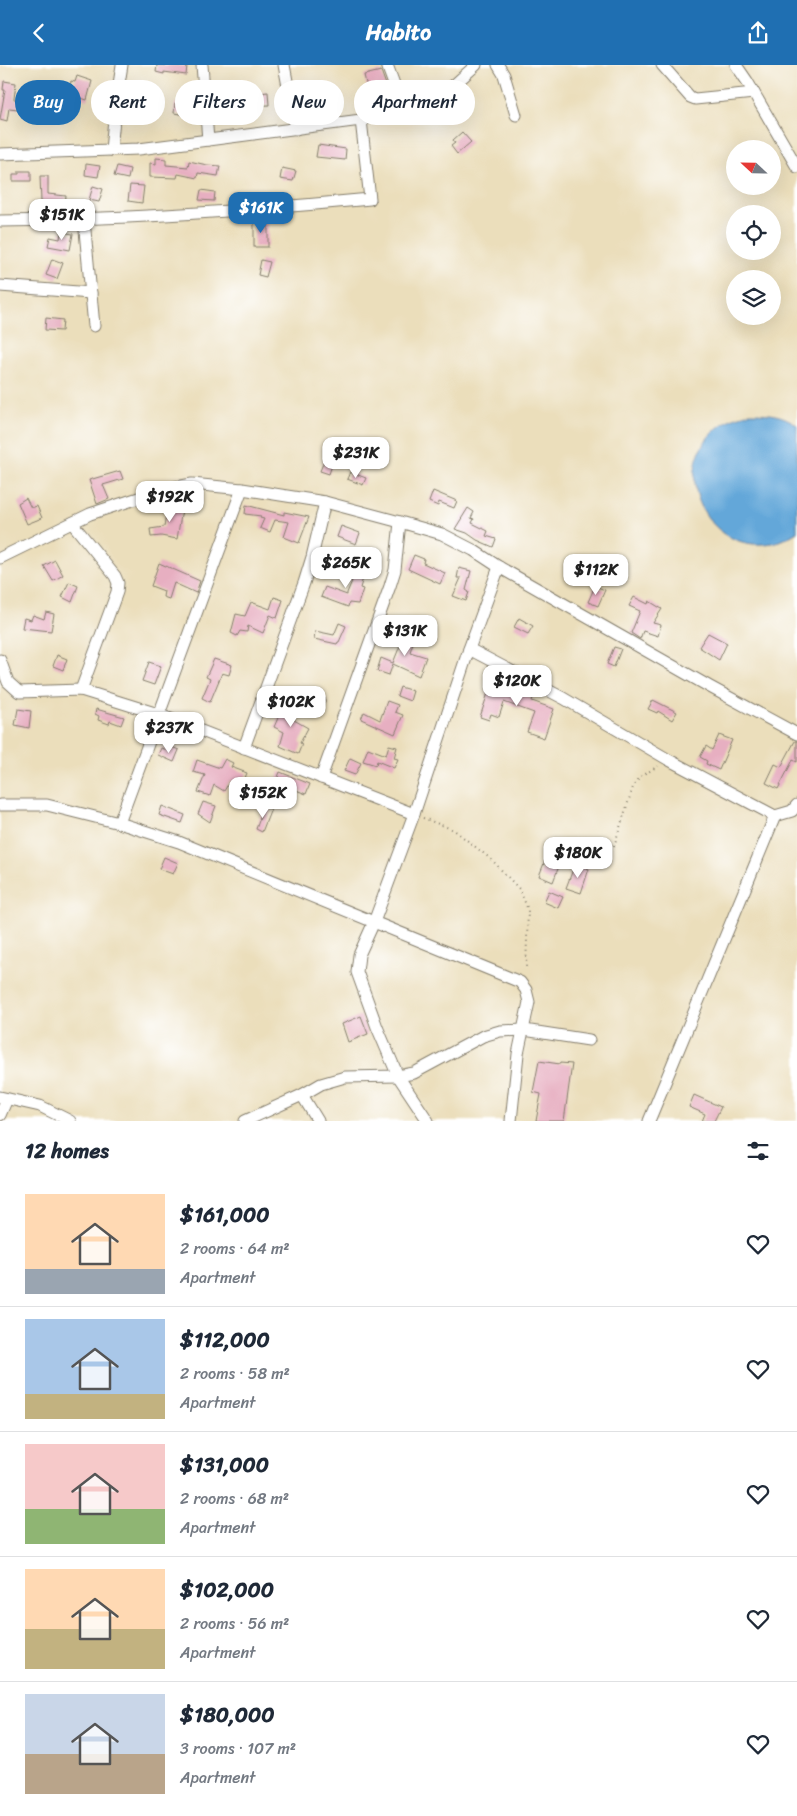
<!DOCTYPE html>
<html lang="en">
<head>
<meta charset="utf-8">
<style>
	body { margin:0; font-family:Sriracha,sans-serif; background:#f6f6f7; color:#1f2937; height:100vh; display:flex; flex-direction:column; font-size:19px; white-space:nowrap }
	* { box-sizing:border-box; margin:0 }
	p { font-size:16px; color:#747a83 }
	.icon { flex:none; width:28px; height:28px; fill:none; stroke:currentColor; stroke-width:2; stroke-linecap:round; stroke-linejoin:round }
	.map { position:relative; height:1056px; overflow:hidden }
	.panel { display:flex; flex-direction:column; background:#fff; flex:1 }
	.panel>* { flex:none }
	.guide { position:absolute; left:15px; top:15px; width:500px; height:45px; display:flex; gap:10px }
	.needle { width:32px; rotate:292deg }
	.fabs { position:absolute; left:726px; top:75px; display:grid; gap:10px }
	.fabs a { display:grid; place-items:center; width:55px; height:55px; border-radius:50%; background:#fff; box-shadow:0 5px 20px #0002; font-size:25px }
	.price { position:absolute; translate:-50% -42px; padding:0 11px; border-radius:10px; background:#fff; color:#222; font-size:16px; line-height:32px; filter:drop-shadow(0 1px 2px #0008) }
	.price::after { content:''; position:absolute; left:50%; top:30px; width:15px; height:11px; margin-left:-8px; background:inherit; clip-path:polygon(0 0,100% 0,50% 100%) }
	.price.on { background:#1f6fb2; color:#fff }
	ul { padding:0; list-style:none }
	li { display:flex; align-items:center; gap:15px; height:125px; padding:0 25px }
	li+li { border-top:1px solid #e0e1e3 }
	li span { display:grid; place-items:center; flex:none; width:140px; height:100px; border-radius:0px; color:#555 }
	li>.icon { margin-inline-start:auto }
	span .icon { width:60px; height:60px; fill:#fffc; stroke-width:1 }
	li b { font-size:21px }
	h2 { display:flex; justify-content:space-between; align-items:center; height:60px; padding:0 25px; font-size:21px }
	.chip { padding:0 18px; border-radius:22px; background:#fff; box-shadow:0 5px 20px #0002; font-size:18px; line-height:45px }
	.chip.on { background:#1f6fb2; color:#fff }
	header { display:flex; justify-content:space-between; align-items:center; height:65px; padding:0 25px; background:#1f6fb2; color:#fff; font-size:22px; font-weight:800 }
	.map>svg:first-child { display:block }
	.water { fill:#64a7d9; stroke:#40627a }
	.building { fill:#e7afc1 }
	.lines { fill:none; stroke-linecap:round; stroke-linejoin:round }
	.minor-casing { stroke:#847d6c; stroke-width:13 }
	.path { stroke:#847d6c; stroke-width:2; stroke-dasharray:1 4; stroke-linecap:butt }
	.minor { stroke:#fff; stroke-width:11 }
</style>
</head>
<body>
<header><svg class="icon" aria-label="back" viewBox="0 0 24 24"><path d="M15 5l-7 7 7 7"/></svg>Habito<svg class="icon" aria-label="share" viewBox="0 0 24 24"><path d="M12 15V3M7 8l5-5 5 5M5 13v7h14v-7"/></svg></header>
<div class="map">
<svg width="797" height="1056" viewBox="0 0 797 1056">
	<rect width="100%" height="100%" fill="#fff"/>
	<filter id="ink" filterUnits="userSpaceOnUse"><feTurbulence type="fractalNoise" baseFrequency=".02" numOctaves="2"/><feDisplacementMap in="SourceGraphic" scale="10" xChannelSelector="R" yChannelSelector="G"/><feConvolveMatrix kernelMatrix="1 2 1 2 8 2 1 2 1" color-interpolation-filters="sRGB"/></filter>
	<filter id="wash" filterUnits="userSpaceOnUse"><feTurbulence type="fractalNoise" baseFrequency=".0096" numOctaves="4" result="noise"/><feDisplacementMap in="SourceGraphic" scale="20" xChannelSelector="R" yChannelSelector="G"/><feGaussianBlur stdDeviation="1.12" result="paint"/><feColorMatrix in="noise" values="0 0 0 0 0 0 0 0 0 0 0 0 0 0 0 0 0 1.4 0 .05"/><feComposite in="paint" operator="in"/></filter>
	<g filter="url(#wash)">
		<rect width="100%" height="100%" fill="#ebdebb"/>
		<!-- water -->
		<path class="water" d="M750,348C766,348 784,349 797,360V467C792,470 786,474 780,476C704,499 660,394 729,355C735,352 743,350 750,348Z"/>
		<g id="blocks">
			<!-- building -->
			<g class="building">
				<polygon points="157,0 187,1 186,10 164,7 164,9 156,7"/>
				<polygon points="381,6 390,31 383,32 381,24 368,27 364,10"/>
				<polygon points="77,11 92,16 87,35 78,32 79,28 69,26 71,16 75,17"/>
				<polygon points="4,16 16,18 14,34 20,35 18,44 9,43 7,56 0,54 5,25 3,25"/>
				<polygon points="268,27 269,40 251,41 250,29"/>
				<polygon points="175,38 188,40 186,50 174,48"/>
				<polygon points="462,67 471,77 457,89 451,81 455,78 453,75"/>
				<polygon points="318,80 346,84 345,95 316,92"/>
				<polygon points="156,93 166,94 166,100 188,102 189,96 207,100 220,101 218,111 198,108 197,113 178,109 177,113 150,112 150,98 156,99"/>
				<polygon points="86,99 100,101 98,112 85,110"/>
				<polygon points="117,101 130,104 128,114 114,111"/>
				<polygon points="282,103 296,106 293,116 280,114"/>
				<polygon points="19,106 31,106 31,116 13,116 13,109 19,109"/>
				<polygon points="40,111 48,111 48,129 66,131 65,140 41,137"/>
				<polygon points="130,120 144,121 142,138 128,136"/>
				<polygon points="93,121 103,124 99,137 89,135"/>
				<polygon points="201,125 215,127 214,136 199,135"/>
				<rect x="254" y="157" width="14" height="25"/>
				<polygon points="61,167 73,169 70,185 48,181 50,172 60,174"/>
				<polygon points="52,194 63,198 57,214 46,210"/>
				<polygon points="261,195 270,197 266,212 258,210"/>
				<polygon points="46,253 63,255 62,266 45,265"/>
				<polygon points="326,391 334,394 329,409 320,406"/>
				<polygon points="120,406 123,414 103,420 109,434 97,439 89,415"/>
				<polygon points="350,407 366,413 363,420 347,414"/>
				<polygon points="433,426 457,436 454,443 439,437 438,441 429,437"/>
				<polygon points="26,433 31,443 37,441 42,453 27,459 18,438"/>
				<polygon points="174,438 183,439 177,474 161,471 151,472 150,464 164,462 167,442 173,443"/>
				<polygon points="246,440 284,450 284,447 309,452 299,478 284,472 289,457 275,455 270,467 260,463 264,454 260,453 261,451 245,449"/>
				<polygon points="468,443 474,447 471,453 474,454 472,458 488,466 486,471 496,474 493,482 477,475 467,468 455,464"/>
				<polygon points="341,461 360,468 356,479 337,472"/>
				<polygon points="414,490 424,494 423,498 445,508 440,519 408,504"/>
				<polygon points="55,495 63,510 53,516 44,501"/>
				<polygon points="159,498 200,516 196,528 174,518 169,534 163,532 164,526 151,521"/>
				<polygon points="343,500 349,503 349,505 364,510 360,523 363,524 358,539 349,538 348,542 321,532 325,522 347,530 347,528 352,516 338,509"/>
				<polygon points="459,503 471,506 466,525 469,527 466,536 453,531 461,513 457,513"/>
				<polygon points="69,517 78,521 72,537 62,532"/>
				<polygon points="595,521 605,525 598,541 588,537"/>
				<polygon points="274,532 283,535 277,553 270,550 263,568 248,561 247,567 240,566 237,571 231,568 236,549 245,551 251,537 270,544"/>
				<polygon points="634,532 648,539 649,536 662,544 653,558 661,560 658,571 643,566 640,574 631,568 640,546 629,541"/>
				<polygon points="46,547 54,549 51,566 22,563 24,553 31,555 33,550 44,554"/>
				<polygon points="519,553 533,561 528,569 514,562"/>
				<polygon points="339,558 346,561 339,577 338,577 337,579 314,574 315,566 334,570"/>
				<polygon points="408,561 417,565 410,587 426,592 419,611 393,599 389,610 377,606 381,593 393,598"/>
				<polygon points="708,568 727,578 719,595 699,582"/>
				<polygon points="614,582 621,584 614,602 607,599"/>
				<polygon points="57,590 67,594 63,605 53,601"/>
				<polygon points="214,594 232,600 229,610 222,608 210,637 202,633 210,614 206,612"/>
				<polygon points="149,597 161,601 154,620 142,616"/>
				<polygon points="492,616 533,633 532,636 554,644 544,673 527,667 534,648 504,637 499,652 491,649 489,655 480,652"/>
				<polygon points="400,622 413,626 410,636 397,631"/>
				<polygon points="302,626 315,634 316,630 326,634 322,644 297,635"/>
				<polygon points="286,635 300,642 294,655 308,663 300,678 302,679 298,689 280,681 284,667 274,662"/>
				<polygon points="653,635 677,647 672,655 658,646 657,648 648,644"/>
				<polygon points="387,636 398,640 395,647 403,650 395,669 361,654 364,647 380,655"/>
				<polygon points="18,644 31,646 29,663 15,660"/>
				<polygon points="96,644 124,652 121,660 110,656 109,659 98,655 99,651 95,649"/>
				<polygon points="719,670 732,675 719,705 706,699 707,696 700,692 706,681 712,685"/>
				<polygon points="795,676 797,676 797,697 793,695 778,724 766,718 775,699 781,702"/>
				<polygon points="389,680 397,682 394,693 398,694 394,703 377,696 376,700 363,696 368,683 386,690"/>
				<polygon points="169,681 179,685 174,697 158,690 161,683 167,685"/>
				<polygon points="350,693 361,698 355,710 344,706"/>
				<polygon points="225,694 233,698 231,702 247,708 242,720 230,716 224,726 214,720 210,731 198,727 205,710 193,707 197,695 220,703"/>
				<polygon points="280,707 310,719 306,729 276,717"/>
				<polygon points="203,737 216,741 210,757 198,749"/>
				<polygon points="162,741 185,750 182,758 159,750"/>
				<polygon points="264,742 271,744 262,767 256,764"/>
				<polygon points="548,788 562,793 553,817 539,811"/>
				<polygon points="164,792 178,798 173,809 159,804"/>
				<polygon points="575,799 589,804 581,828 566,823"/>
				<polygon points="549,826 563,832 558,843 544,837"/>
				<polygon points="361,951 368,969 348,977 342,959"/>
				<polygon points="539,996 560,999 560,998 572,999 564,1056 536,1056 541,1029 533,1027"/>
				<polygon points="694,1030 721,1042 714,1056 702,1056 705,1049 689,1042"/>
			</g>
		</g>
	</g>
	<g filter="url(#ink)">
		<use href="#blocks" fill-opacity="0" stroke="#847d6c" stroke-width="1"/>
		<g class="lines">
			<!-- minor casing -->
			<g class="minor-casing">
				<g id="minor">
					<polyline points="202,0 208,75"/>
					<polyline points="284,0 296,64"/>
					<polyline points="387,0 402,41"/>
					<polyline points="498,0 504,10 516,50"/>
					<polyline points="662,0 690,32 695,34 754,28"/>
					<polyline points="736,0 747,16 797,102"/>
					<polyline points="111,85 115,44 122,0"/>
					<polyline points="0,89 139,84 361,55 443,26 454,20 476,0"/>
					<polyline points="84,155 94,261"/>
					<path d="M0,156C124,154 247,146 370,134L361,55"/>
					<polyline points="0,221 91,228"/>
					<polyline points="72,458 115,511 118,518 117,527 81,625"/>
					<polyline points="0,493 90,449 166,424 192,419 242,424 325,437 400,457 442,469 473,485 499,502 710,622 797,669"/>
					<polyline points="469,584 563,633 669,695 775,751 792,746 797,740"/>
					<polyline points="0,595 8,617 19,627 81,625 158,649 414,749"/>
					<polyline points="244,683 304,518 312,492 325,437"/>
					<polyline points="321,713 390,521 395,505 400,457"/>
					<polyline points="0,740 47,740 119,758 179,777 520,917 526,925 529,937 518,989 511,1056"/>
					<polyline points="119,758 242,424"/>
					<polyline points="302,1030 318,1056"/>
					<polyline points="0,1032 40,1041 70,1056"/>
					<polyline points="0,1050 7,1034"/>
					<polyline points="245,1056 302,1030 321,1019 345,1012 398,1011 414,1008 483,971 500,966 524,965 589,975"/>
					<polyline points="428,1056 398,1011 377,962 357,907 359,890 374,857 414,749 469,584 499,502"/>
					<polyline points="649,1056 775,751"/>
				</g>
			</g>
			<!-- path -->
			<g class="path">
				<polyline points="423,753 454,765 492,795 520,825 528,845 526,903"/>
				<polyline points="614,781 633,722 640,712 658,701"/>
			</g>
			<!-- minor -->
			<use href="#minor" class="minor"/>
		</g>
	</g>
</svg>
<div class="fabs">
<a><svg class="needle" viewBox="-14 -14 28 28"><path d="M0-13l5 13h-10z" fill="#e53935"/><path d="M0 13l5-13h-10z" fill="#747a83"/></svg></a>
<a><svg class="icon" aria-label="locate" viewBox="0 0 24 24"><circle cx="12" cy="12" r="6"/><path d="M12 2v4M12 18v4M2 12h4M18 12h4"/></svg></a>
<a><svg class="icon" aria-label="layers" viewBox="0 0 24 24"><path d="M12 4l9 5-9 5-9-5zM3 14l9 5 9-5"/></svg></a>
</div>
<b class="price on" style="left:261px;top:169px">$161K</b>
<b class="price" style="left:62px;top:176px">$151K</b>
<b class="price" style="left:356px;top:414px">$231K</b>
<b class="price" style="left:170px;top:458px">$192K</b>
<b class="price" style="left:346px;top:524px">$265K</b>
<b class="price" style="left:596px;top:531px">$112K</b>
<b class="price" style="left:405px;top:592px">$131K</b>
<b class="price" style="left:517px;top:642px">$120K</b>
<b class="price" style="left:291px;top:663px">$102K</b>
<b class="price" style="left:169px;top:689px">$237K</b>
<b class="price" style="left:263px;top:754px">$152K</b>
<b class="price" style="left:578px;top:814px">$180K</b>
<div class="guide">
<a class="chip on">Buy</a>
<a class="chip">Rent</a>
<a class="chip">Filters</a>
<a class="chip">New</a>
<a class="chip">Apartment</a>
</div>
</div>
<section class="panel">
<h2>12 homes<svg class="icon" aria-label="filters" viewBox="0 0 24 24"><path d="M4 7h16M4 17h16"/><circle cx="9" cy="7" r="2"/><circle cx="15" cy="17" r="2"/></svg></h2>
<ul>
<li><span style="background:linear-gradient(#ffd9b3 75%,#9aa5b1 0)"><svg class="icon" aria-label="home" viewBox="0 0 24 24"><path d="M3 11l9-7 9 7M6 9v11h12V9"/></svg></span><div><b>$161,000</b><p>2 rooms · 64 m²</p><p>Apartment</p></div><svg class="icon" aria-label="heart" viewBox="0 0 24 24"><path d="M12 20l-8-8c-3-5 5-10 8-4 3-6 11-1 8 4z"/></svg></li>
<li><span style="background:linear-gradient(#a9c7e8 75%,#c2b280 0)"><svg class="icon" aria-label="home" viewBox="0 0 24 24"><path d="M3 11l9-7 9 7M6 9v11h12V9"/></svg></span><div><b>$112,000</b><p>2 rooms · 58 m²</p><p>Apartment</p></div><svg class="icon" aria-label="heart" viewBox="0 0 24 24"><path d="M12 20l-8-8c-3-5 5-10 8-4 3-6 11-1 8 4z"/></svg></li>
<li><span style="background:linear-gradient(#f6c9c9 65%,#8fb573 0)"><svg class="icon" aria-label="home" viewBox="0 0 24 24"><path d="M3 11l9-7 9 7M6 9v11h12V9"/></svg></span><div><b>$131,000</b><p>2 rooms · 68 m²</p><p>Apartment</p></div><svg class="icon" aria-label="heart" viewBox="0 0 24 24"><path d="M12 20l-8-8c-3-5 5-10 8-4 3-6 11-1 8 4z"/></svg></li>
<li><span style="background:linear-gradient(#ffd9b3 60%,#c2b280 0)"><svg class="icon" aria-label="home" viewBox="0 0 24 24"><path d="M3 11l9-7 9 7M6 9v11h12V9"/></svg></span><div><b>$102,000</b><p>2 rooms · 56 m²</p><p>Apartment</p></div><svg class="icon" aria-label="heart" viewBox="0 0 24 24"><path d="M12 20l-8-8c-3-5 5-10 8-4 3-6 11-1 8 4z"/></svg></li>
<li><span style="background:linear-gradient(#c9d6e8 60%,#b9a48a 0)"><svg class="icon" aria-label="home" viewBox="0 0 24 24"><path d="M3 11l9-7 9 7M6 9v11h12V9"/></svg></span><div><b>$180,000</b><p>3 rooms · 107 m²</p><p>Apartment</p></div><svg class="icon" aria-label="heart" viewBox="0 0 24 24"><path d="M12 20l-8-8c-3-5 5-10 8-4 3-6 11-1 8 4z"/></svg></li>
</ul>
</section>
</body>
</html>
